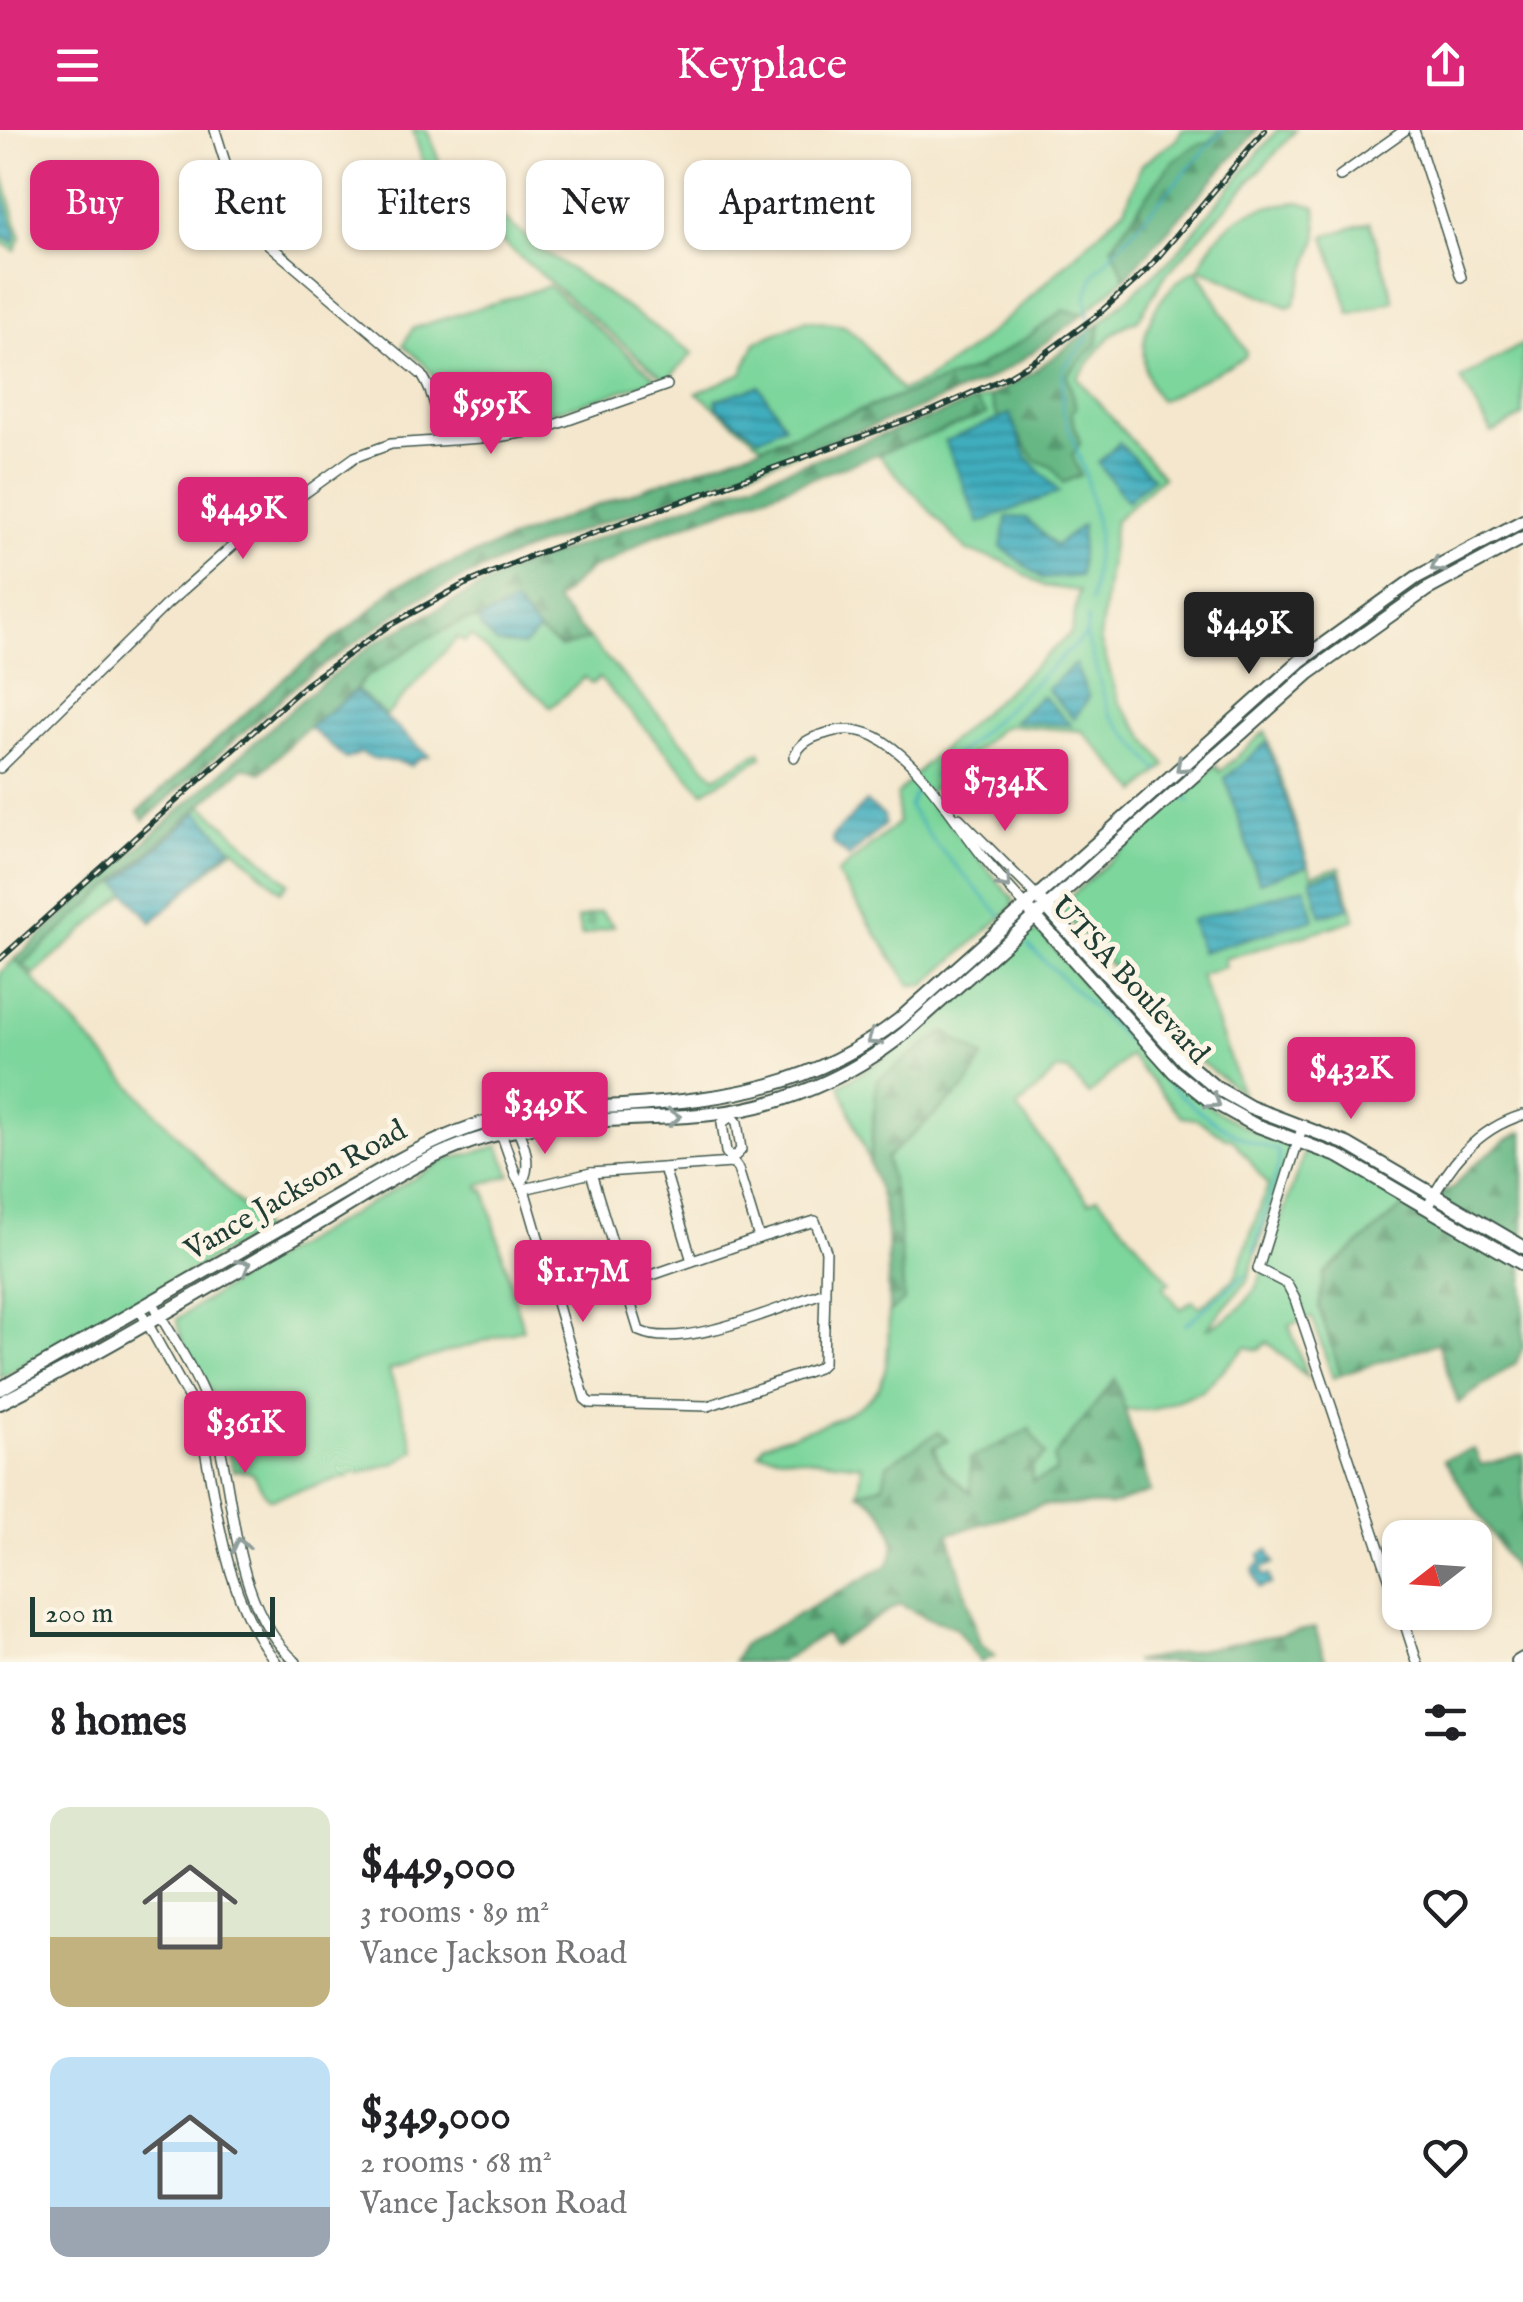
<!DOCTYPE html>
<html lang="en">
<head>
<meta charset="utf-8">
<style>
	body { margin:0; font-family:"IM FELL English",serif; background:#f2f2f2; color:#202124; height:100vh; display:flex; flex-direction:column; font-size:38px; white-space:nowrap }
	* { box-sizing:border-box; margin:0 }
	p { font-size:32px; color:#757577 }
	.icon { flex:none; width:55px; height:55px; fill:none; stroke:currentColor; stroke-width:2; stroke-linecap:round; stroke-linejoin:round }
	.map { position:relative; height:1532px; overflow:hidden }
	.drawer { display:flex; flex-direction:column; background:#fff; flex:1 }
	.drawer>* { flex:none }
	.guide { position:absolute; left:30px; top:30px; width:1000px; height:90px; display:flex; gap:20px }
	.needle { width:65px; rotate:253deg }
	.controls { position:absolute; left:1382px; top:1390px; display:grid; gap:20px }
	.controls a { display:grid; place-items:center; width:110px; height:110px; border-radius:20px; background:#fff; box-shadow:0 2px 8px #0004; font-size:50px }
	.scale { position:absolute; left:30px; bottom:25px; width:245px; box-sizing:border-box; padding-left:10px; border:5px solid #1f3d34; border-top:0; font-size:28px; line-height:35px; white-space:nowrap; color:#1f3d34; -webkit-text-stroke:8px #fcf5e5; paint-order:stroke }
	.price { position:absolute; translate:-50% -85px; padding:0 22px; border-radius:10px; background:#db2777; color:#fff; font-size:32px; line-height:65px; filter:drop-shadow(0 2px 5px #0008) }
	.price::after { content:''; position:absolute; left:50%; top:60px; width:30px; height:22px; margin-left:-15px; background:inherit; clip-path:polygon(0 0,100% 0,50% 100%) }
	.price.selected { background:#222; color:#fff }
	ul { padding:0; list-style:none }
	li { display:flex; align-items:center; gap:30px; height:250px; padding:0 50px }
	li span { display:grid; place-items:center; flex:none; width:280px; height:200px; border-radius:20px; color:#555 }
	li>.icon { margin-inline-start:auto }
	span .icon { width:120px; height:120px; fill:#fffc; stroke-width:1 }
	li b { font-size:42px }
	h2 { display:flex; justify-content:space-between; align-items:center; height:120px; padding:0 50px; font-size:42px }
	.chip { padding:0 35px; border-radius:20px; background:#fff; box-shadow:0 2px 8px #0004; font-size:35px; line-height:90px }
	.chip.selected { background:#db2777; color:#fff }
	header { display:flex; justify-content:space-between; align-items:center; height:130px; padding:0 50px; background:#db2777; color:#fff; font-size:45px; font-weight:600 }
	.map>svg:first-child { display:block }
	.green { fill:#7dd69c; stroke:#4e8a68; stroke-width:2.5; fill-rule:evenodd }
	.forest { fill:url(#forest-firs); stroke:#427a5c; stroke-width:2.5 }
	.cemetery { fill:url(#cemetery-stones); stroke:#4e8a68; stroke-width:2.5 }
	.water { fill:url(#water-rules); stroke:#307579; stroke-width:2.5 }
	.lines { fill:none; stroke-linecap:round; stroke-linejoin:round }
	.stream { stroke:#40adbe; stroke-width:2.5 }
	.street-casing { stroke:#3f564b; stroke-width:12 }
	.secondary-casing { stroke:#3f564b; stroke-width:16 }
	.street { stroke:#fff; stroke-width:9 }
	.secondary { stroke:#fff; stroke-width:12 }
	.rail-casing { stroke:#1f3d34; stroke-width:6 }
	.rail { stroke:#fcf5e5; stroke-width:2.5; stroke-dasharray:8; stroke-linecap:butt }
	.oneway { stroke:#8f9e9a }
	.labels { text-anchor:middle; dominant-baseline:central; stroke-width:10; stroke-linejoin:round; paint-order:stroke }
	.street-label { font-size:30px; fill:#1f3d34; stroke:#fcf5e5 }
</style>
</head>
<body>
<header><svg class="icon" aria-label="menu" viewBox="0 0 24 24"><path d="M4 6h16M4 12h16M4 18h16"/></svg>Keyplace<svg class="icon" aria-label="share" viewBox="0 0 24 24"><path d="M12 15V3M7 8l5-5 5 5M5 13v7h14v-7"/></svg></header>
<div class="map">
<svg width="1523" height="1532" viewBox="0 0 1523 1532">
	<defs>
		<pattern id="forest-firs" width="22" height="20" patternUnits="userSpaceOnUse" patternTransform="scale(2.5)"><rect width="22" height="20" fill="#66b784"/><path d="M5 1l3.5 6h-7zM16 11l3.5 6h-7z" fill="#53966d"/></pattern>
		<pattern id="cemetery-stones" width="16" height="16" patternUnits="userSpaceOnUse" patternTransform="scale(2.5)"><rect width="16" height="16" fill="#7dd69c"/><path d="M2 7V4a2 2 0 0 1 4 0v3zM10 15v-3a2 2 0 0 1 4 0v3z" fill="#66af80"/></pattern>
		<pattern id="water-rules" width="6" height="5" patternUnits="userSpaceOnUse" patternTransform="scale(2.5)"><rect width="6" height="5" fill="#40adbe"/><path d="M0 2.5h6" fill="none" stroke="#358e9b"/></pattern>
	</defs>
	<rect width="100%" height="100%" fill="#fcf5e5"/>
	<filter id="ink" filterUnits="userSpaceOnUse"><feTurbulence type="fractalNoise" baseFrequency=".01" numOctaves="2"/><feDisplacementMap in="SourceGraphic" scale="20" xChannelSelector="R" yChannelSelector="G"/><feConvolveMatrix kernelMatrix="1 2 1 2 8 2 1 2 1" color-interpolation-filters="sRGB"/></filter>
	<filter id="wash" filterUnits="userSpaceOnUse"><feTurbulence type="fractalNoise" baseFrequency=".0048" numOctaves="4" result="noise"/><feDisplacementMap in="SourceGraphic" scale="40" xChannelSelector="R" yChannelSelector="G"/><feGaussianBlur stdDeviation="2.25" result="paint"/><feColorMatrix in="noise" values="0 0 0 0 0 0 0 0 0 0 0 0 0 0 0 0 0 1.4 0 .05"/><feComposite in="paint" operator="in"/></filter>
	<g filter="url(#wash)">
		<rect width="100%" height="100%" fill="#f4e7cd"/>
		<!-- green -->
		<g class="green">
			<polygon points="413,0 427,0 442,38 462,55 545,122 693,223 669,248 663,248 428,49"/>
			<polygon points="1182,0 1222,0 1112,115 1125,148 1084,184 1064,180 1028,207 973,240 762,315 697,263 742,243 756,212 806,190 845,196 862,211 901,261 924,251 967,222 1019,178 1125,78 1142,34 1176,10"/>
			<path d="M1277,0H1296L1165,146L1138,190C1110,198 1094,227 1077,248L1163,347L1115,390L1100,509L1119,572L1166,635L1138,662L1082,601L1010,595L999,599L926,665L1014,770L1011,779L925,855H910L837,744L898,693L897,665L925,634L1071,503L1079,461L1044,456L1003,431L967,421L878,324L986,284L975,271L990,266L1000,294L1010,293L1035,330L1080,345L1072,325L1080,313L1071,283L1076,277L1067,245L1097,214L1100,193L1174,126Z"/>
			<polygon points="0,36 21,107 15,121 0,111"/>
			<path d="M1299,72L1316,77L1318,106L1294,174L1288,177L1199,138C1221,90 1248,76 1299,72Z"/>
			<polygon points="1370,92 1394,171 1350,184 1325,106"/>
			<path d="M1197,139L1246,222L1245,227L1160,271C1125,225 1150,163 1197,139Z"/>
			<path d="M549,156L657,249C590,272 528,292 458,297L452,294C447,257 431,238 403,215L413,198Z"/>
			<polygon points="1523,214 1523,286 1492,303 1461,249"/>
			<polygon points="514,473 560,518 589,509 715,647 760,621 762,627 703,662 599,548 592,554 585,547 551,577 471,506 464,512 458,507 386,586 356,559 365,548 429,507 466,490 480,490"/>
			<polygon points="1265,601 1312,745 1340,737 1355,790 1224,829 1225,837 1200,845 1242,963 1198,930 1063,783 1063,773 1216,635 1220,642"/>
			<polygon points="202,675 289,753 281,761 234,718 152,792 126,763 34,845 23,834"/>
			<path d="M1029,803H1041C1113,888 1180,983 1292,1015L1247,1151L1206,1199C1230,1188 1243,1179 1257,1156L1305,1021L1309,1019L1344,1035L1409,1072L1324,1144L1319,1178L1341,1245L1333,1248L1312,1187L1289,1195L1307,1247L1267,1212L1258,1220L1246,1217L1202,1261L1152,1280H1125L1115,1251L1056,1342L1032,1352L1030,1338L1045,1325L1029,1299L971,1364C950,1345 928,1334 938,1302L883,1355L859,1363L862,1335L759,1323L764,1314C797,1302 866,1287 881,1253C890,1231 888,1205 889,1182L904,1171L898,1082L886,1028L967,955L945,902L919,922L873,983L870,1034L840,955C911,915 969,858 1029,803ZM1129,925L1182,987L1197,989L1226,1008H1232L1268,1055L1235,1148L1200,1177L1192,1171L1181,1179L1163,1158L1170,1152L1098,1067L1089,1072L1017,978L1057,940L1068,941L1089,965Z"/>
			<polygon points="15,829 264,1100 0,1248 0,843"/>
			<path d="M499,1016L511,1045L479,1055L481,1061L485,1060L523,1199L389,1240L415,1320L398,1332L270,1369C252,1353 264,1339 233,1341C227,1317 224,1292 214,1270C203,1242 179,1218 177,1189L246,1144L446,1030Z"/>
		</g>
		<!-- forest -->
		<g class="forest">
			<path d="M1222,0H1257L1125,148L1112,115C1137,86 1169,16 1208,13Z"/>
			<polygon points="1064,180 1084,184 1019,232 983,252 902,285 521,422 419,468 301,551 144,690 138,682 283,549 367,484 395,456 571,385 973,240 1028,207"/>
			<polygon points="1100,193 1097,214 1067,245 1076,278 1071,283 1080,314 1072,325 1081,345 1063,353 1052,337 1035,330 1011,293 1000,294 990,266 1027,246"/>
			<polygon points="975,271 987,284 651,407 611,431 591,438 555,471 589,509 561,518 539,502 514,473 479,490 465,490 429,507 365,548 356,559 299,605 261,643 244,637 21,836 15,829 307,565 374,513 516,438"/>
			<polygon points="945,902 983,927 968,955 886,1028 898,1082 904,1171 889,1182 887,1103 882,1070 870,1034 877,950"/>
			<polygon points="1523,1002 1523,1217 1516,1233 1458,1273 1438,1213 1341,1245 1319,1178 1324,1144 1409,1072 1452,1059 1469,1039 1506,1010"/>
			<path d="M1115,1249L1151,1362L1111,1375H1043L949,1404L980,1514L995,1526L980,1532L955,1497L927,1488L899,1474L833,1515L825,1503L780,1532H734L743,1515L888,1435C903,1408 884,1375 859,1363L883,1355L887,1335L938,1302L948,1311L933,1318L941,1338L971,1363L970,1329L1030,1299L1045,1325L1031,1338L1033,1352L1056,1342L1054,1327Z"/>
			<polygon points="1474,1319 1481,1335 1523,1324 1523,1454 1444,1329"/>
			<polygon points="1315,1498 1326,1532 1133,1532"/>
		</g>
		<!-- cemetery -->
		<polygon class="cemetery" points="600,782 614,796 582,806 577,789"/>
		<!-- water -->
		<g class="water">
			<polygon points="0,53 16,104 14,113 0,104"/>
			<polygon points="759,256 785,295 759,308 718,278 716,269"/>
			<polygon points="1010,284 1027,327 1059,362 979,393 945,311"/>
			<polygon points="1119,313 1153,348 1127,371 1098,333"/>
			<polygon points="1007,387 1026,388 1055,416 1082,395 1080,446 1043,449 1001,417"/>
			<polygon points="514,473 539,502 523,516 497,513 480,497 479,490"/>
			<polygon points="1075,534 1089,568 1074,589 1047,559"/>
			<path d="M356,561L429,626L418,629L411,636C393,628 377,633 361,623L346,629L309,597Z"/>
			<polygon points="1042,565 1071,595 1014,591"/>
			<polygon points="1267,612 1308,736 1259,752 1225,648"/>
			<polygon points="866,672 884,686 885,694 849,727 833,713 832,707"/>
			<polygon points="198,682 231,717 152,792 118,753"/>
			<polygon points="1339,742 1349,778 1321,786 1311,749"/>
			<polygon points="1305,757 1314,789 1201,822 1191,790"/>
			<polygon points="1268,1420 1274,1433 1261,1439 1264,1446 1269,1445 1271,1454 1259,1458 1253,1440 1261,1432 1260,1424"/>
		</g>
		<g class="lines">
			<!-- stream -->
			<g class="stream">
				<polyline points="1091,472 1098,405 1086,346 1062,279 1063,238 1085,212 1090,198 1086,167 1095,143 1223,0"/>
				<polyline points="1088,488 1086,505 1109,583 1159,641"/>
				<polyline points="934,646 1086,505"/>
				<polyline points="916,661 909,677 933,711 1001,786"/>
				<polyline points="1182,667 1190,671"/>
				<polyline points="1028,815 1132,915"/>
				<path d="M1155,940C1187,975 1231,1010 1278,1020L1279,1033L1254,1121"/>
				<polyline points="1185,1195 1246,1144"/>
			</g>
		</g>
	</g>
	<g filter="url(#ink)">
		<g class="lines">
			<!-- street casing -->
			<g class="street-casing">
				<g id="street">
					<path d="M215,0L231,51L267,113L422,245C435,266 438,285 440,310"/>
					<polyline points="1414,0 1461,147"/>
					<polyline points="1340,46 1405,0"/>
					<path d="M794,627C800,613 810,608 824,604C844,597 865,599 883,611C924,637 955,692 985,729C998,745 1012,761 1026,776"/>
					<polyline points="0,638 166,475 237,412 355,327 391,314 497,307 540,300 667,255"/>
					<polyline points="959,688 1037,766"/>
					<polyline points="729,984 737,992 741,1020 733,1028"/>
					<path d="M730,987L722,993L726,1022L738,1039L759,1108L815,1091L826,1121L823,1233L818,1238L708,1276L590,1273L585,1269L524,1059L591,1043L639,1201C683,1221 780,1177 825,1162"/>
					<polyline points="1303,995 1258,1139 1287,1154 1295,1169 1400,1480"/>
					<path d="M517,999C525,1015 532,1036 522,1052"/>
					<polyline points="501,1003 516,1046 524,1059"/>
					<polyline points="664,1038 692,1131"/>
					<polyline points="591,1043 732,1033"/>
					<path d="M1427,1078C1448,1036 1476,999 1523,985"/>
					<polyline points="626,1154 759,1108"/>
					<path d="M153,1173C174,1210 200,1248 213,1289C237,1368 230,1473 296,1532"/>
					<path d="M140,1180L190,1270L200,1294C217,1375 223,1466 276,1532"/>
					<polyline points="1401,1482 1417,1532"/>
				</g>
			</g>
			<!-- secondary casing -->
			<g class="secondary-casing">
				<g id="secondary">
					<polyline points="1042,772 1184,931 1215,957 1250,977 1347,1014 1523,1117"/>
					<polyline points="1031,782 1174,942 1208,969 1253,994 1340,1027 1523,1134"/>
					<path d="M0,1259L395,1032C433,1011 472,993 515,985C550,978 586,978 622,976C729,969 813,957 900,889L1300,531L1417,447L1523,391"/>
					<path d="M0,1273C106,1220 208,1157 311,1098C359,1070 405,1037 457,1017C538,984 626,993 711,984C782,977 850,947 905,903L1309,543L1426,460L1523,408"/>
					<polyline points="1518,1532 1523,1529"/>
				</g>
			</g>
			<!-- street -->
			<use href="#street" class="street"/>
			<!-- secondary -->
			<use href="#secondary" class="secondary"/>
			<!-- rail casing -->
			<g class="rail-casing">
				<polyline id="rail" points="0,829 305,555 388,496 463,455 533,425 934,280 1009,246 1042,226 1095,187 1147,140 1265,0"/>
			</g>
			<!-- rail -->
			<use href="#rail" class="rail"/>
		</g>
		<!-- one-way arrows -->
		<defs><path id="oneway-chevron" d="M-2-3.5L2.5 0L-2 3.5" fill="none" stroke-width="1.6" stroke-linecap="round" stroke-linejoin="round" transform="scale(2.5)"/></defs>
		<g class="oneway">
			<use href="#oneway-chevron" transform="translate(1437 436) rotate(149)"/>
			<use href="#oneway-chevron" transform="translate(1182 636) rotate(138)"/>
			<use href="#oneway-chevron" transform="translate(1005 753) rotate(49)"/>
			<use href="#oneway-chevron" transform="translate(873 909) rotate(146)"/>
			<use href="#oneway-chevron" transform="translate(1214 972) rotate(33)"/>
			<use href="#oneway-chevron" transform="translate(674 987) rotate(-3)"/>
			<use href="#oneway-chevron" transform="translate(244 1136) rotate(-30)"/>
			<use href="#oneway-chevron" transform="translate(240 1415) rotate(-103)"/>
		</g>
	</g>
	<g class="labels">
		<!-- street labels -->
		<g class="street-label">
			<text transform="translate(1129 851) rotate(47)">UTSA Boulevard</text>
			<text transform="translate(296 1061) rotate(-30)">Vance Jackson Road</text>
		</g>
	</g>
</svg>
<div class="controls">
<a><svg class="needle" viewBox="-14 -14 28 28"><path d="M0-13l5 13h-10z" fill="#e53935"/><path d="M0 13l5-13h-10z" fill="#757577"/></svg></a>
</div>
<div class="scale">200 m</div>
<b class="price" style="left:491px;top:327px">$595K</b>
<b class="price" style="left:243px;top:432px">$449K</b>
<b class="price selected" style="left:1249px;top:547px">$449K</b>
<b class="price" style="left:1005px;top:704px">$734K</b>
<b class="price" style="left:1351px;top:992px">$432K</b>
<b class="price" style="left:545px;top:1027px">$349K</b>
<b class="price" style="left:583px;top:1195px">$1.17M</b>
<b class="price" style="left:245px;top:1346px">$361K</b>
<div class="guide">
<a class="chip selected">Buy</a>
<a class="chip">Rent</a>
<a class="chip">Filters</a>
<a class="chip">New</a>
<a class="chip">Apartment</a>
</div>
</div>
<section class="drawer">
<h2>8 homes<svg class="icon" aria-label="filters" viewBox="0 0 24 24"><path d="M4 7h16M4 17h16"/><circle cx="9" cy="7" r="2"/><circle cx="15" cy="17" r="2"/></svg></h2>
<ul>
<li><span style="background:linear-gradient(#dfe7d0 65%,#c2b280 0)"><svg class="icon" aria-label="home" viewBox="0 0 24 24"><path d="M3 11l9-7 9 7M6 9v11h12V9"/></svg></span><div><b>$449,000</b><p>3 rooms · 89 m²</p><p>Vance Jackson Road</p></div><svg class="icon" aria-label="heart" viewBox="0 0 24 24"><path d="M12 20l-8-8c-3-5 5-10 8-4 3-6 11-1 8 4z"/></svg></li>
<li><span style="background:linear-gradient(#bfe0f5 75%,#9aa5b1 0)"><svg class="icon" aria-label="home" viewBox="0 0 24 24"><path d="M3 11l9-7 9 7M6 9v11h12V9"/></svg></span><div><b>$349,000</b><p>2 rooms · 68 m²</p><p>Vance Jackson Road</p></div><svg class="icon" aria-label="heart" viewBox="0 0 24 24"><path d="M12 20l-8-8c-3-5 5-10 8-4 3-6 11-1 8 4z"/></svg></li>
</ul>
</section>
</body>
</html>
